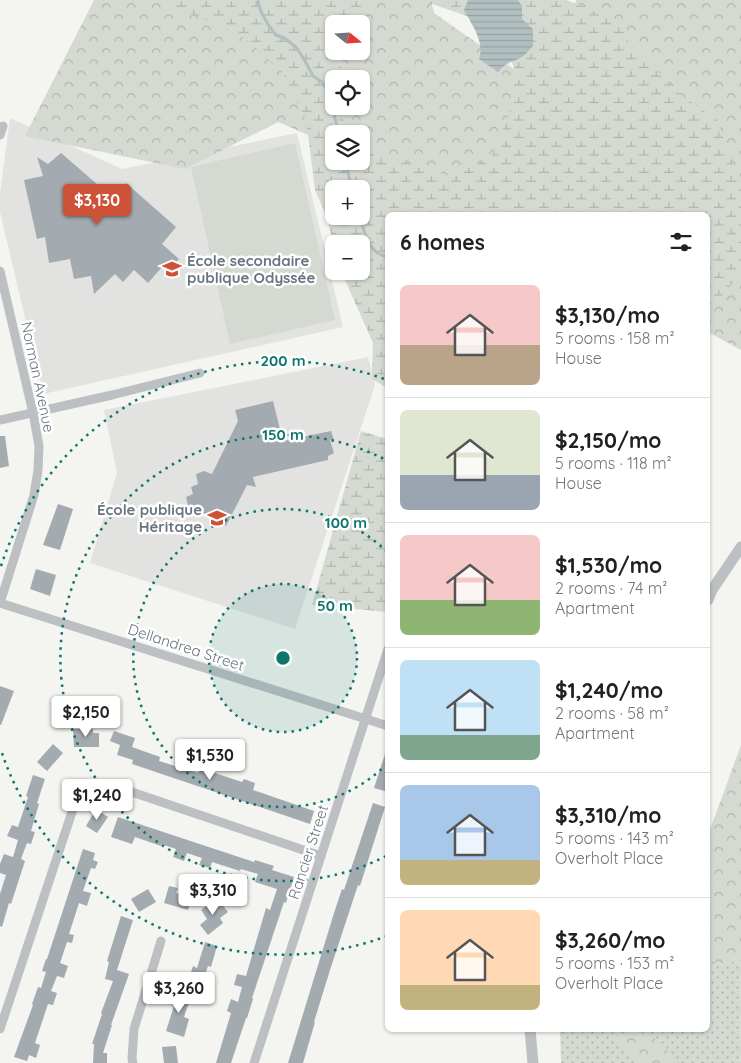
<!DOCTYPE html>
<html lang="en">
<head>
<meta charset="utf-8">
<style>
	body { margin:0; font-family:Quicksand,sans-serif; background:#f6f6f6; color:#202124; height:100vh; display:flex; flex-direction:column; font-size:19px; white-space:nowrap }
	* { box-sizing:border-box; margin:0 }
	p { font-size:16px; color:#757577 }
	.icon { flex:none; width:28px; height:28px; fill:none; stroke:currentColor; stroke-width:2; stroke-linecap:round; stroke-linejoin:round }
	.map { position:relative; flex:1; overflow:hidden }
	.details { position:absolute; left:385px; top:212px; width:325px; height:820px; display:flex; flex-direction:column; background:#fff; border-radius:8px; box-shadow:0 1px 4px #0004 }
	.details>* { flex:none }
	.needle { width:32px; rotate:108deg }
	.tools { position:absolute; left:325px; top:15px; display:grid; gap:10px }
	.tools a { display:grid; place-items:center; width:45px; height:45px; border-radius:8px; background:#fff; box-shadow:0 1px 4px #0004; font-size:25px }
	.price { position:absolute; translate:-50% -42px; padding:0 11px; border-radius:5px; background:#fff; color:#222; font-size:16px; line-height:32px; filter:drop-shadow(0 1px 2px #0008) }
	.price::after { content:''; position:absolute; left:50%; top:30px; width:15px; height:11px; margin-left:-8px; background:inherit; clip-path:polygon(0 0,100% 0,50% 100%) }
	.price.selected { background:#ce5237; color:#fff }
	ul { padding:0; list-style:none }
	li { display:flex; align-items:center; gap:15px; height:125px; padding:0 15px }
	li+li { border-top:1px solid #e0e0e0 }
	li span { display:grid; place-items:center; flex:none; width:140px; height:100px; border-radius:8px; color:#555 }
	li>.icon { margin-inline-start:auto }
	span .icon { width:60px; height:60px; fill:#fffc; stroke-width:1 }
	li b { font-size:21px }
	h2 { display:flex; justify-content:space-between; align-items:center; height:60px; padding:0 15px; font-size:21px }
	.map>svg:first-child { display:block }
	.built { fill:#e2e3e1 }
	.grass { fill:url(#grass-dots) }
	.forest { fill:url(#forest-crowns); fill-rule:evenodd }
	.wetland { fill:url(#wetland-marsh); fill-rule:evenodd }
	.pitch { fill:#d4d9d1 }
	.water { fill:url(#water-rules) }
	.lines { fill:none; stroke-linecap:round; stroke-linejoin:round }
	.stream { stroke:#b2bfc1; stroke-width:3 }
	.building { fill:#a4abb0 }
	.minor { stroke:#bcc0c3; stroke-width:9 }
	.tertiary { stroke:#bcc0c3; stroke-width:11 }
	.ring { fill:none; stroke:#0f766e; stroke-width:2.5; stroke-dasharray:2.5 5 }
	.labels { text-anchor:middle; dominant-baseline:central; stroke-width:5; stroke-linejoin:round; paint-order:stroke }
	.poi-label { font-size:15px; font-weight:bold; fill:#67757f; stroke:#fff; text-anchor:start }
	.street-label { font-size:15px; fill:#67757f; stroke:#fff }
	.centre { fill:#0f766e; stroke:#fff; stroke-width:2.5 }
	.ring-label { font-size:15px; text-anchor:middle; font-weight:bold; fill:#0f766e; stroke:#fff; stroke-width:5; stroke-linejoin:round; paint-order:stroke }
</style>
</head>
<body>
<div class="map">
<svg width="741" height="1063" viewBox="0 0 741 1063">
	<defs>
		<pattern id="grass-dots" width="8" height="8" patternUnits="userSpaceOnUse" patternTransform="scale(1.25)"><rect width="8" height="8" fill="#d4d9d1"/><path d="M2 2h.1M6 6h.1" fill="none" stroke="#b0b5af" stroke-width="1.8" stroke-linecap="round"/></pattern>
		<pattern id="forest-crowns" width="20" height="18" patternUnits="userSpaceOnUse" patternTransform="scale(1.25)"><rect width="20" height="18" fill="#d4d9d1"/><path d="M2 6a3 3 0 1 1 6 0M12 15a3 3 0 1 1 6 0" fill="none" stroke="#b0b5af"/></pattern>
		<pattern id="wetland-marsh" width="20" height="14" patternUnits="userSpaceOnUse" patternTransform="scale(1.25)"><rect width="20" height="14" fill="#d4d9d1"/><path d="M1 5h8M5 5V1M11 12h8M15 12V8" fill="none" stroke="#b0b5af"/></pattern>
		<pattern id="water-rules" width="6" height="5" patternUnits="userSpaceOnUse" patternTransform="scale(1.25)"><rect width="6" height="5" fill="#b2bfc1"/><path d="M0 2.5h6" fill="none" stroke="#95a0a2"/></pattern>
	</defs>
	<rect width="100%" height="100%" fill="#f4f4f1"/>
	<!-- built -->
	<g class="built">
		<polygon points="10,118 122,169 297,133 343,327 43,394 0,212 0,194"/>
		<polygon points="368,357 375,385 295,629 90,563 117,473 104,410"/>
	</g>
	<!-- grass -->
	<polygon class="grass" points="708,959 718,964 741,961 741,1063 561,1063 560,1030 708,1030"/>
	<!-- forest -->
	<g class="forest">
		<path d="M94,0H431L434,13L557,99L576,0H741V350L708,332V215H489L361,158V134H334V146L278,122L185,169L25,136ZM334,24H361V51H334ZM334,79H361V106H334Z"/>
		<polygon points="741,745 741,961 718,964 708,959 708,835"/>
		<path d="M632,1031C652,1032 666,1048 678,1063C666,1063 652,1063 641,1063C630,1061 618,1048 615,1038L622,1034Z"/>
	</g>
	<!-- wetland -->
	<g class="wetland">
		<path d="M159,0H379L355,12L352,24H334V51H345L338,79H334V106H338V111L352,134H334V161H361V142L388,156L450,176L491,158L515,99L516,73L504,42L478,20L421,0H566L584,6L621,27L627,40L681,95L717,120L741,185V274L719,299L708,328V215H388L387,388L372,379L373,343L341,271H361V244H334V246L326,215L315,190L306,119L282,71L238,33ZM334,189H361V216H334Z"/>
		<polygon points="361,431 387,439 387,612 312,605"/>
	</g>
	<!-- pitch -->
	<polygon class="pitch" points="295,143 335,320 230,344 191,167"/>
	<!-- water -->
	<path class="water" d="M468,0H518L522,6V19L533,29V46C529,50 524,57 518,59C509,63 504,64 498,72L479,59C485,42 472,25 464,10Z"/>
	<g class="lines">
		<!-- stream -->
		<g class="stream">
			<path d="M258,0C259,12 268,25 276,35L284,38L296,47L304,59L313,76L322,82L328,91L339,134"/>
			<polyline points="345,161 352,189"/>
			<path d="M360,216C365,233 367,253 388,257"/>
		</g>
	</g>
	<!-- building -->
	<g class="building">
		<polygon points="61,153 112,197 126,183 176,227 162,244 179,259 168,270 163,266 148,283 134,270 123,282 115,274 94,294 91,276 74,279 70,259 49,263 45,237 37,239 24,180 43,176 37,157 48,164"/>
		<polygon points="273,401 283,441 331,431 334,440 330,440 334,453 328,456 328,460 253,477 256,487 247,485 226,526 188,506 186,497 193,494 191,487 198,484 196,474 204,471 212,474 238,421 235,410"/>
		<polygon points="0,436 5,436 9,466 0,468"/>
		<polygon points="58,504 73,509 60,550 43,545"/>
		<polygon points="36,569 56,575 50,596 30,589"/>
		<polygon points="0,686 14,691 1,725 0,725"/>
		<polygon points="73,729 93,729 93,733 99,733 99,747 74,747"/>
		<polygon points="114,731 135,738 132,747 160,757 159,761 198,773 202,764 214,768 212,772 242,782 244,779 255,783 253,790 314,811 310,824 132,764 133,760 117,755 120,745 110,741"/>
		<polygon points="53,744 63,753 47,771 37,762"/>
		<polygon points="386,751 388,751 388,792 374,788"/>
		<polygon points="33,775 45,779 37,803 39,804 31,831 35,832 31,844 27,843 21,859 25,861 11,904 9,903 2,927 0,926 0,894 6,875 0,873 0,864 4,854 13,857 18,840 7,836 12,825 18,827 28,797 26,796"/>
		<polygon points="373,803 385,807 360,886 358,885 330,970 314,1022 315,1022 303,1063 288,1063 334,913 342,889 344,890"/>
		<polygon points="96,809 108,817 97,833 86,826"/>
		<polygon points="118,817 254,862 255,860 274,866 272,870 294,877 286,903 284,902 252,998 253,999 247,1018 246,1018 231,1063 216,1063 231,1013 227,1011 231,999 238,1002 242,987 234,985 237,974 246,976 266,908 270,910 277,889 255,882 258,874 241,869 240,871 212,862 210,868 199,865 202,858 187,853 184,861 173,857 176,849 161,844 161,846 135,837 132,844 111,837"/>
		<polygon points="83,849 95,853 93,860 98,862 95,869 91,868 83,891 91,893 87,906 79,903 69,934 74,935 72,943 67,942 60,963 68,966 64,978 57,976 51,991 57,993 53,1005 48,1004 35,1043 40,1045 36,1058 29,1055 27,1061 14,1057 33,1005 32,1004 38,987 41,988 46,972 42,971 46,959 47,959"/>
		<polygon points="169,886 178,888 176,893 191,898 188,910 164,903"/>
		<polygon points="148,889 156,902 139,912 131,899"/>
		<polygon points="217,898 228,912 220,918 223,923 208,935 200,925 207,919 201,910"/>
		<polygon points="121,916 133,920 117,970 129,974 111,1025 112,1025 103,1053 107,1053 107,1063 93,1063 94,1044 92,1044 102,1014 101,1013 113,981 105,979 109,962 107,961"/>
		<polygon points="205,942 217,946 211,967 208,966 199,992 186,988 193,966 197,968"/>
		<polygon points="177,989 192,994 184,1017 189,1019 184,1037 166,1031 174,1006 172,1006"/>
		<polygon points="176,1046 178,1063 164,1063 162,1047"/>
	</g>
	<g class="lines">
		<!-- minor -->
		<g class="minor">
			<polyline points="0,135 3,126"/>
			<polyline points="0,271 33,413 39,446 38,470 34,495 0,603"/>
			<polyline points="0,420 112,395 200,373"/>
			<polyline points="0,603 388,726"/>
			<polyline points="0,1029 73,809 87,789 114,786 321,856"/>
			<polyline points="133,1063 132,1059 134,1029 161,941"/>
			<polyline points="254,1063 388,649"/>
		</g>
		<!-- tertiary -->
		<g class="tertiary">
			<polyline points="708,600 712,590 741,547"/>
			<polyline points="530,1030 533,1063"/>
		</g>
	</g>
	<!-- distance rings -->
	<circle cx="283" cy="658" r="74" fill="#0f766e" fill-opacity=".12"/>
	<g class="ring">
		<circle cx="283" cy="658" r="74"/>
		<path d="M387 764A149 149 0 1 1 387 552"/>
		<path d="M386 856A223 223 0 1 1 386 460"/>
		<path d="M387 936A297 297 0 0 1 1 750M1 566A297 297 0 0 1 387 380"/>
	</g>
	<!-- icons -->
	<defs>
		<g id="school-bare" transform="scale(1.5)"><path d="M0-5L7-2L0 1L-7-2ZM-4 1L0 2.5L4 1V4Q0 6-4 4Z" fill="#ce5237" stroke="#fff" stroke-width="2.5" paint-order="stroke"/></g>
	</defs>
	<g fill-rule="evenodd">
		<use href="#school-bare" x="172" y="269"/>
		<use href="#school-bare" x="217" y="518"/>
	</g>
	<g class="labels">
		<!-- poi labels -->
		<g class="poi-label">
			<text x="187" y="260">École secondaire<tspan x="187" dy="17">publique Odyssée</tspan></text>
			<text x="202" y="509" text-anchor="end">École publique<tspan x="202" dy="17">Héritage</tspan></text>
		</g>
		<!-- street labels -->
		<g class="street-label">
			<text transform="translate(38 377) rotate(78)">Norman Avenue</text>
			<text transform="translate(186 647) rotate(18)">Dellandrea Street</text>
			<text transform="translate(308 852) rotate(-72)">Rancier Street</text>
		</g>
	</g>
	<circle cx="283" cy="658" r="8" class="centre"/>
	<g class="ring-label">
		<text x="283" y="366">200 m</text>
		<text x="283" y="440">150 m</text>
		<text x="346" y="528">100 m</text>
		<text x="335" y="611">50 m</text>
	</g>
</svg>
<div class="tools">
<a><svg class="needle" viewBox="-14 -14 28 28"><path d="M0-13l5 13h-10z" fill="#e53935"/><path d="M0 13l5-13h-10z" fill="#757577"/></svg></a>
<a><svg class="icon" aria-label="locate" viewBox="0 0 24 24"><circle cx="12" cy="12" r="6"/><path d="M12 2v4M12 18v4M2 12h4M18 12h4"/></svg></a>
<a><svg class="icon" aria-label="layers" viewBox="0 0 24 24"><path d="M12 4l9 5-9 5-9-5zM3 14l9 5 9-5"/></svg></a>
<a>+</a>
<a>−</a>
</div>
<b class="price selected" style="left:97px;top:226px">$3,130</b>
<b class="price" style="left:86px;top:738px">$2,150</b>
<b class="price" style="left:210px;top:781px">$1,530</b>
<b class="price" style="left:97px;top:821px">$1,240</b>
<b class="price" style="left:213px;top:916px">$3,310</b>
<b class="price" style="left:179px;top:1014px">$3,260</b>
<section class="details">
<h2>6 homes<svg class="icon" aria-label="filters" viewBox="0 0 24 24"><path d="M4 7h16M4 17h16"/><circle cx="9" cy="7" r="2"/><circle cx="15" cy="17" r="2"/></svg></h2>
<ul>
<li><span style="background:linear-gradient(#f6c9c9 60%,#b9a48a 0)"><svg class="icon" aria-label="home" viewBox="0 0 24 24"><path d="M3 11l9-7 9 7M6 9v11h12V9"/></svg></span><div><b>$3,130/mo</b><p>5 rooms · 158 m²</p><p>House</p></div></li>
<li><span style="background:linear-gradient(#dfe7d0 65%,#9aa5b1 0)"><svg class="icon" aria-label="home" viewBox="0 0 24 24"><path d="M3 11l9-7 9 7M6 9v11h12V9"/></svg></span><div><b>$2,150/mo</b><p>5 rooms · 118 m²</p><p>House</p></div></li>
<li><span style="background:linear-gradient(#f6c9c9 65%,#8fb573 0)"><svg class="icon" aria-label="home" viewBox="0 0 24 24"><path d="M3 11l9-7 9 7M6 9v11h12V9"/></svg></span><div><b>$1,530/mo</b><p>2 rooms · 74 m²</p><p>Apartment</p></div></li>
<li><span style="background:linear-gradient(#bfe0f5 75%,#7fa58c 0)"><svg class="icon" aria-label="home" viewBox="0 0 24 24"><path d="M3 11l9-7 9 7M6 9v11h12V9"/></svg></span><div><b>$1,240/mo</b><p>2 rooms · 58 m²</p><p>Apartment</p></div></li>
<li><span style="background:linear-gradient(#a9c7e8 75%,#c2b280 0)"><svg class="icon" aria-label="home" viewBox="0 0 24 24"><path d="M3 11l9-7 9 7M6 9v11h12V9"/></svg></span><div><b>$3,310/mo</b><p>5 rooms · 143 m²</p><p>Overholt Place</p></div></li>
<li><span style="background:linear-gradient(#ffd9b3 75%,#c2b280 0)"><svg class="icon" aria-label="home" viewBox="0 0 24 24"><path d="M3 11l9-7 9 7M6 9v11h12V9"/></svg></span><div><b>$3,260/mo</b><p>5 rooms · 153 m²</p><p>Overholt Place</p></div></li>
</ul>
</section>
</div>
</body>
</html>
